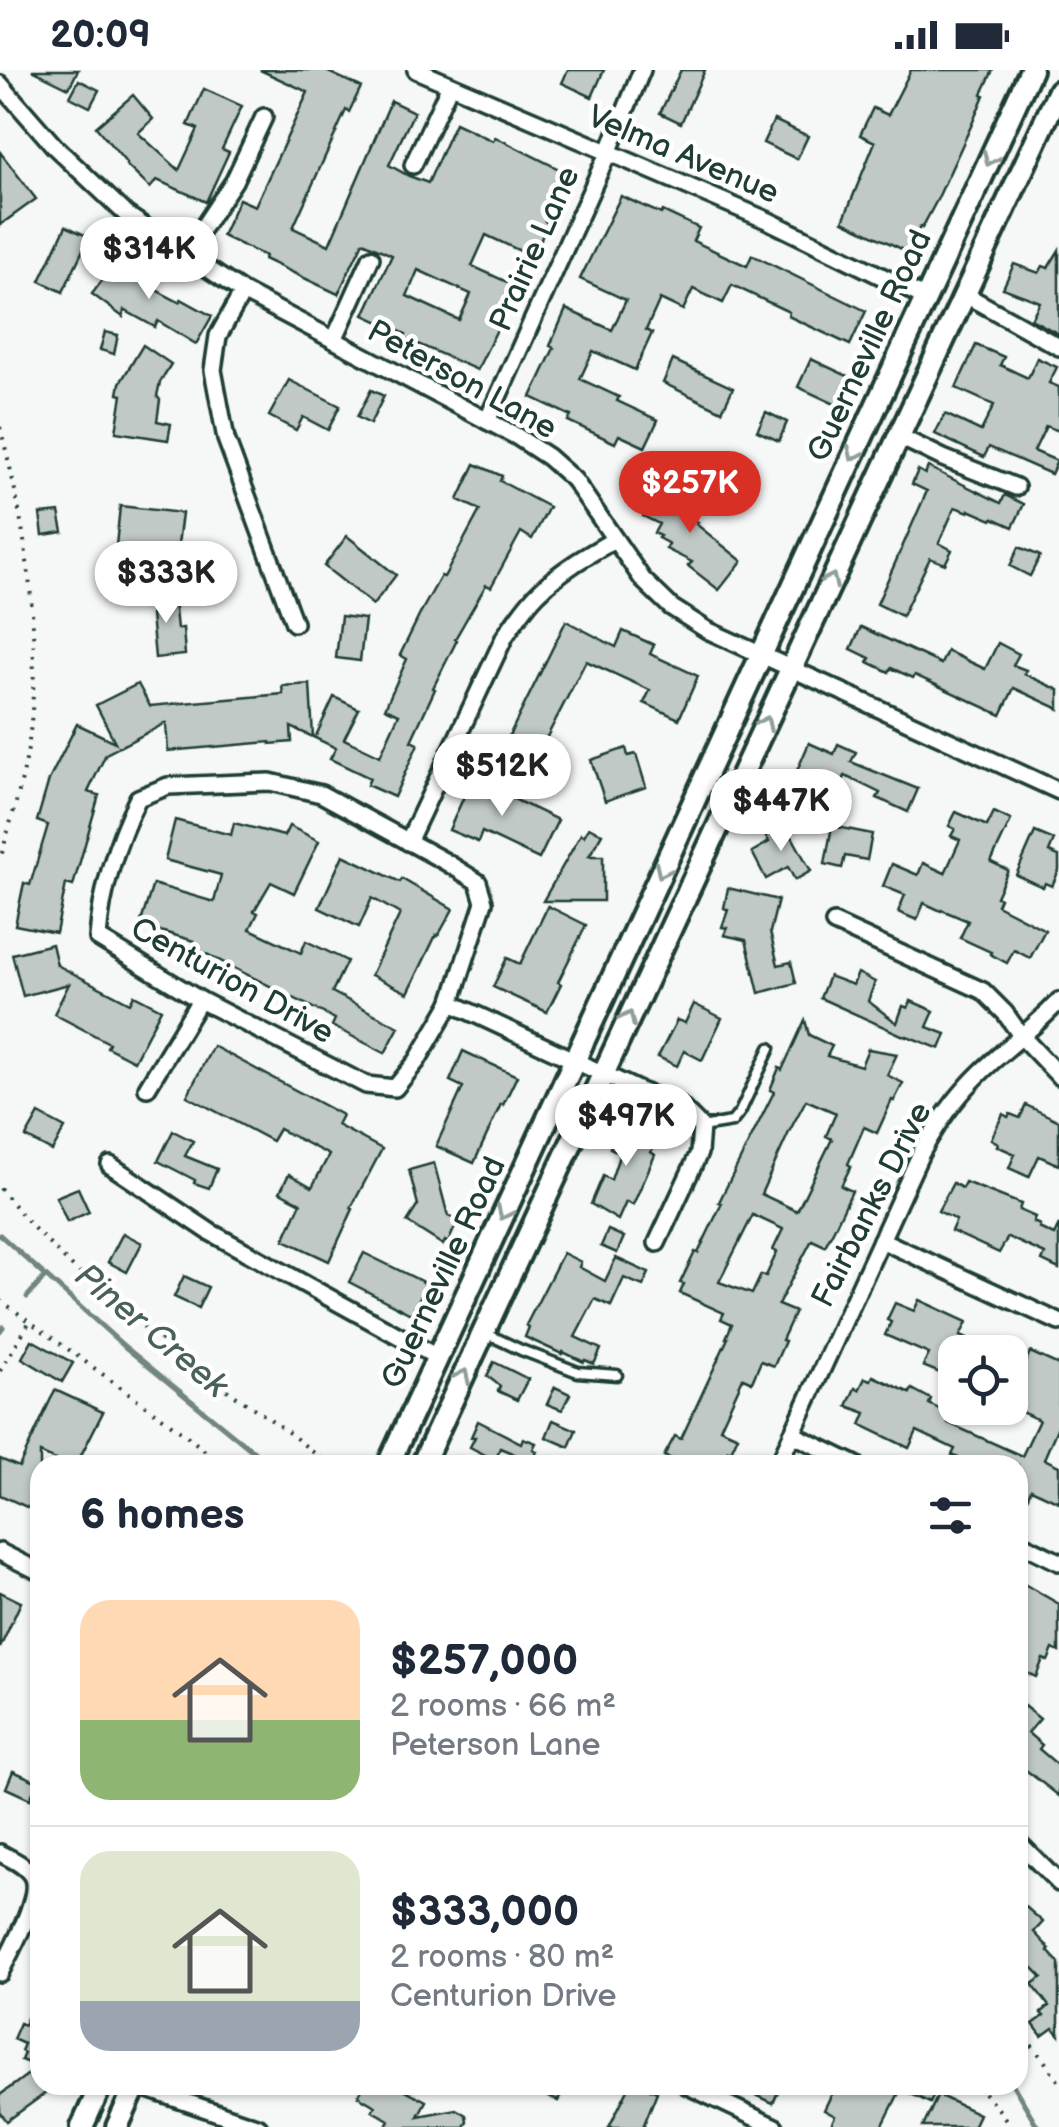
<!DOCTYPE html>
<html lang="en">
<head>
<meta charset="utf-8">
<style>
	body { margin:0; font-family:"Balsamiq Sans",sans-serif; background:#f6f6f7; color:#1f2937; height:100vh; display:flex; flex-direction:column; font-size:38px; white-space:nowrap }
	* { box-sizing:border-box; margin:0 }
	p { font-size:32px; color:#747a83 }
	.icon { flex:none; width:55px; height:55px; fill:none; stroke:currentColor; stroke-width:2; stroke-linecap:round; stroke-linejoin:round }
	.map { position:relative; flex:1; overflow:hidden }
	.panel { position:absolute; left:30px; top:1385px; width:998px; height:640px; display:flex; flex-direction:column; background:#fff; border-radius:30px; box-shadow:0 2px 8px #0004 }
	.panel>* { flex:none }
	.controls { position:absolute; left:938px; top:1265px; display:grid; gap:20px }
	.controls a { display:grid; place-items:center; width:90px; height:90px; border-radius:20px; background:#fff; box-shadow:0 2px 8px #0004; font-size:50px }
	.price { position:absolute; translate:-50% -85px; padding:0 22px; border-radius:35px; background:#fff; color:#222; font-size:32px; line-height:65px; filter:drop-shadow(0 2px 5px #0008) }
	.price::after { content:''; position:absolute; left:50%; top:60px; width:30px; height:22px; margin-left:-15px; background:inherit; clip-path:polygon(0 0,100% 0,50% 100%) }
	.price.on { background:#d93025; color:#fff }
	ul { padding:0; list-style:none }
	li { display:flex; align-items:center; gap:30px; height:250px; padding:0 50px }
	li+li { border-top:2px solid #e0e1e3 }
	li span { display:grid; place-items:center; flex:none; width:280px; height:200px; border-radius:30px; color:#555 }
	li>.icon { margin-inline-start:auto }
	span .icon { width:120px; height:120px; fill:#fffc; stroke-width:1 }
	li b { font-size:42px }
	h2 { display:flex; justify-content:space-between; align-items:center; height:120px; padding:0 50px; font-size:42px }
	.status { display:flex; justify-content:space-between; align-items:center; height:70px; padding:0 50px; background:#fff; direction:ltr }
	.status svg { height:28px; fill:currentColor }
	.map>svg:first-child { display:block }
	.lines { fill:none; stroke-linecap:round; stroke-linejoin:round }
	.stream { stroke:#72857f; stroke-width:5 }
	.building { fill:#c0c9c6; stroke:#1f3d34; stroke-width:2.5; fill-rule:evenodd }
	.lane-casing { stroke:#1f3d34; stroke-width:15 }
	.street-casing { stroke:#1f3d34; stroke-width:22 }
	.secondary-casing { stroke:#1f3d34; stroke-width:28 }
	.path { stroke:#1f3d34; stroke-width:4; stroke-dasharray:2.5 8; stroke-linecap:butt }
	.lane { stroke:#fff; stroke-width:8 }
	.street { stroke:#fff; stroke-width:15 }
	.secondary { stroke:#fff; stroke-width:20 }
	.oneway { stroke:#8f9e9a }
	.labels { text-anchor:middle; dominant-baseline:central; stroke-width:9; stroke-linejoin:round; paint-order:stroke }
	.street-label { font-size:32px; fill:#1f3d34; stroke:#fff }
	.water-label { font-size:35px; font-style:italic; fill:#49615a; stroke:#fff }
</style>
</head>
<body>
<div class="status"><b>20:09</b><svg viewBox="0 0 49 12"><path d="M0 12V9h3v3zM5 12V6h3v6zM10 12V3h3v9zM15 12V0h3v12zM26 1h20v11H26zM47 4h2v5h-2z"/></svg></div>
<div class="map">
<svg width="1059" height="2057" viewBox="0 0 1059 2057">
	<rect width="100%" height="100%" fill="#f6f7f7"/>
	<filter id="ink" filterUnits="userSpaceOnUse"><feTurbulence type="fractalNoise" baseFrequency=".01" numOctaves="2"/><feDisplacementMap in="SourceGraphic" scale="20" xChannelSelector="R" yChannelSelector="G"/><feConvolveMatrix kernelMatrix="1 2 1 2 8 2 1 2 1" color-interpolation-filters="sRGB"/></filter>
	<g filter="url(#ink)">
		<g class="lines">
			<!-- stream -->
			<g class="stream">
				<polyline points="0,1165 125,1277 270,1395"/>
				<polyline points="27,1227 45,1207"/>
				<polyline points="0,1261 3,1257"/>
				<polyline points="1013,2015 1038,2057"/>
			</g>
		</g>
		<!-- building -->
		<g class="building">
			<polygon points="32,0 78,0 69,18"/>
			<path d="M260,0H324L361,17L349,42L346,40L293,158L329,175L391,31L414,42L389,95L409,106L428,113L455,53L493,71L495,67L567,103L545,151L548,153L533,187L486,165L472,196L518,217L477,300L404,268L406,264L364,245L392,185L363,172L338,224L264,189L265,186L222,166L239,129L255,136L308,22ZM418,200L471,224L459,250L407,226Z"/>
			<polygon points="568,0 604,0 592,27 562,13"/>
			<polygon points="681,0 705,0 681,53 660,43"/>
			<polygon points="911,0 993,0 982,24 984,25 972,54 937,130 922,158 920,157 908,182 843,151 875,72 860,65 873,38 888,45"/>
			<polygon points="79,10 99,20 90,37 70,27"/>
			<polygon points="204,19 242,36 222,79 229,82 206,132 157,110 150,118 126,95 127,94 96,57 133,25 153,49 138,63 179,100 198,59 188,55"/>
			<polygon points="774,50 808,66 797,89 763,73"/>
			<polygon points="0,82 36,129 0,155"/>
			<polygon points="621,126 661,144 663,141 699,158 693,171 747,196 752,185 866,241 850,275 788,246 789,242 732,215 723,233 693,219 683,240 660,229 646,260 652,263 635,300 593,281 580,309 619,327 617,331 658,350 645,377 619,365 615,373 568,351 571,346 531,327 554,278 550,276 566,239 612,260 626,230 580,209"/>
			<polygon points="66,156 89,167 63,222 40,211"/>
			<polygon points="1059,180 1059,264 1031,249 1040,232 1003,218 1014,194 1039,203 1043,196 1048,198"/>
			<polygon points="121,185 145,203 139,211 179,232 181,229 212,246 196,274 158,251 155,257 124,240 123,247 92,224"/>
			<polygon points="105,262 118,265 114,284 100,280"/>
			<polygon points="143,275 171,294 160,312 157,326 160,330 157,351 171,354 168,370 116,362 122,325 118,324 120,313"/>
			<polygon points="976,275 1004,287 1000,295 1028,308 1037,288 1057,297 1049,313 1059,317 1059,361 1046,356 1034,381 1057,391 1051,404 989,377 984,387 935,364 945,344 981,361 994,335 956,318"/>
			<polygon points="811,289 852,308 839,336 798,317"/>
			<polygon points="673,290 733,318 722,341 663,313"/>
			<polygon points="289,310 340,336 328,360 303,347 296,360 269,346"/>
			<polygon points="371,320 384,326 370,354 357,347"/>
			<polygon points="766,342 787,352 779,371 757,361"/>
			<polygon points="672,392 683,398 665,434 698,452 696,454 742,491 719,520 688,496 692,492 666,479 669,474 658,468 660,466 654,463 659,454 643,446"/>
			<polygon points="475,394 502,406 500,411 549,437 532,469 521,462 491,517 486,515 455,569 457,570 433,618 435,619 411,671 418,674 394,727 367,715 370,708 330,689 336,678 315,668 334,627 359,639 344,669 380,686 399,644 385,638 407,589 400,585 422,540 441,506 444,507 480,440 458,430"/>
			<polygon points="928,397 1001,433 1005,425 1024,434 1013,457 993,448 992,450 969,440 969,442 955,437 939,473 952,480 945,494 930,488 902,546 877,534 927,421 912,414 918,400 925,404"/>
			<polygon points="120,436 182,443 177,483 116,476"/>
			<polygon points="59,442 63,462 43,465 40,444"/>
			<polygon points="347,466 396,505 373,535 324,496"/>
			<polygon points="1019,477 1040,486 1030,506 1010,496"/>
			<polygon points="173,521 177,559 183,558 185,585 155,588 149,523"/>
			<polygon points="341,546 365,549 360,591 336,588"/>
			<polygon points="566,551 616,577 623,561 654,575 650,584 698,606 679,649 644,633 650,620 586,591 535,690 505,674"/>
			<polygon points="861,557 941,594 947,581 985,599 998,573 1019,584 1013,595 1026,600 1024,604 1059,620 1059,639 1014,618 1001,645 915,605 913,608 891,598 889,602 868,592 870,588 851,579"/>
			<polygon points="138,614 150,636 283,624 282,616 310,614 313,667 291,657 292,672 270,674 270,672 168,681 166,653 106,684 88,722 99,725 73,816 66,814 56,863 15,855 24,813 30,815 48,755 37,751 49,710 77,654 115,672 96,635"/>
			<polygon points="809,673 834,684 838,674 856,682 851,692 918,719 908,742 877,728 880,723 845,706 835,731 816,723 819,713 796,703"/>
			<polygon points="626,678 628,686 636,684 646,717 605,731 591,690"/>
			<polygon points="473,706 501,718 499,722 558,750 539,789 482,762 478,772 449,760"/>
			<polygon points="956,742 987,756 994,742 1011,750 991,792 1008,800 996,827 1000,828 997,835 1045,860 1030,888 1014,880 1007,893 990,884 991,882 960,868 968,851 942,840 941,841 924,833 917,850 898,842 905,825 883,816 892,794 918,805 923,793 945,803 960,770 951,766 955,759 949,756"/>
			<polygon points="175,750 231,765 234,753 284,766 289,756 319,771 294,823 271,812 254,841 258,843 250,859 301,883 306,871 347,891 332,922 399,957 385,983 332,956 335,949 191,876 194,871 140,855 153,814 214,832 221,805 165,790"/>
			<polygon points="784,752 811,801 795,810 788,797 766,809 752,782 769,772 764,763"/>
			<polygon points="832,756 872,764 867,790 845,786 842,798 825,794"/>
			<polygon points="589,757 602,764 589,786 603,786 603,831 543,831 581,764 584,766"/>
			<polygon points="1035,762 1054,770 1049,782 1059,786 1059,800 1052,816 1045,813 1043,817 1016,805"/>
			<polygon points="343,785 400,812 402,809 453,839 438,866 436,865 408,923 371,905 400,844 372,828 359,857 319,838"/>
			<polygon points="728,818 778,830 770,862 778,895 791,892 796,913 759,923 746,870 724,865 727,858 722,857 728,840 724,838"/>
			<polygon points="548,836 586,855 558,912 561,914 547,942 493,917 507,888 520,894"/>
			<polygon points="52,874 57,895 130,933 134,925 161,939 134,991 107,977 109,973 54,944 69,914 23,926 12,884"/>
			<polygon points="858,903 875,912 868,931 897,953 903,936 908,938 911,931 934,941 927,957 946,964 940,979 907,966 906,967 820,928 829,906 853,915"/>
			<polygon points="694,934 722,948 702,990 684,981 677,996 658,987 677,950 685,953"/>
			<path d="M805,950L809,965L832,976L827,986L861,996L868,979L897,984L887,1005L903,1013L894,1031L892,1030L877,1063L864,1057L848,1094L851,1096L841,1116L852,1121L834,1159L825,1176L812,1170L778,1235L795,1242L782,1270L785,1271L774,1296L761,1291L752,1312L743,1308L720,1358L738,1366L731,1381L728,1380L723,1395H688L664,1386L675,1366L681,1369L728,1268H726L732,1254L721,1249L724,1243L680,1223L684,1214L680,1213L695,1182L698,1183L722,1133L719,1132L774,1022L770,1020L779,998L782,1000ZM806,1030L836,1043L826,1066L832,1069L797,1141L761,1124L790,1060ZM753,1145L783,1159L773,1180L777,1182L766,1206L761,1205L752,1224L719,1212Z"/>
			<polygon points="213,976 342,1045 337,1055 382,1079 351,1138 353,1139 329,1191 284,1170 301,1133 280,1122 289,1104 312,1117 329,1085 279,1059 272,1071 187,1026"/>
			<polygon points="463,981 517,1006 503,1035 501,1034 474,1093 436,1076 463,1017 450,1011"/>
			<polygon points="1026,1035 1059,1051 1059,1095 1039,1086 1029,1107 1009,1098 1015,1084 997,1076 998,1073 991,1069 1003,1044 1008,1047 1010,1044 1020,1048"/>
			<polygon points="39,1044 65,1058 52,1081 26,1067"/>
			<polygon points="624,1049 658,1067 651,1082 655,1085 633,1135 626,1132 618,1150 591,1134 603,1106 611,1110 620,1083 610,1078"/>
			<polygon points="173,1061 193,1071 185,1086 217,1099 209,1118 194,1113 195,1110 158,1091"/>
			<polygon points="434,1093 448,1146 458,1150 448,1173 445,1171 443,1175 407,1152 418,1135 409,1100"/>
			<polygon points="965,1112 1021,1134 1019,1140 1035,1147 1033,1152 1040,1155 1039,1158 1054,1165 1059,1155 1059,1199 1042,1191 1045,1184 1008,1167 999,1183 951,1161 956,1150 938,1141 953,1113 962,1118"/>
			<polygon points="78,1118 89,1142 67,1152 56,1127"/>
			<polygon points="608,1160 624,1167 617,1183 601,1176"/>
			<polygon points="123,1163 142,1173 127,1202 108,1192"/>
			<polygon points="364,1183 427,1214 411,1244 349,1212"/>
			<polygon points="563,1183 581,1192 579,1197 605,1211 616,1188 649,1203 643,1216 624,1208 611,1236 595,1229 575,1267 601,1279 594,1294 585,1290 584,1292 563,1282 562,1284 525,1267 529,1257 526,1255"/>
			<polygon points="184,1206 208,1217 198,1238 174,1227"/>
			<polygon points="919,1230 967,1252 960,1266 998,1282 955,1282 955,1295 948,1292 942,1304 923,1296 929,1284 885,1265 891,1252 887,1250 895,1233 914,1241"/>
			<polygon points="32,1270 73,1293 62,1312 22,1288"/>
			<polygon points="1030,1282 1059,1295 1059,1354 1044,1389 1059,1396 1059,1432 1031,1419 1018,1450 1018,1395 973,1395 952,1385 955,1379 917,1361 909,1378 861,1355 866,1343 847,1336 855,1318 859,1320 865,1308 871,1310 873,1306 910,1323 912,1319 931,1329 929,1334 945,1342 943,1346 950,1349 948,1353 1022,1386 1039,1350 1010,1337 1010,1289 1024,1295"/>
			<polygon points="494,1292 528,1309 517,1330 498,1321 500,1316 487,1306"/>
			<polygon points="555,1317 570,1324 562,1340 547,1334"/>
			<polygon points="55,1320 103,1342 76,1395 66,1395 40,1383 40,1443 0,1425 0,1389 19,1397"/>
			<polygon points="553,1350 576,1360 569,1377 546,1367"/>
			<polygon points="478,1351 521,1373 523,1368 536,1373 533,1379 537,1381 533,1392 500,1378 495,1390 470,1377 475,1367 471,1367"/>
			<polygon points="1024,1514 1059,1534 1059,1582 1053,1579 1048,1591 1043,1589 1036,1607 1018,1599 1027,1576 1018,1571 1018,1528"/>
			<polygon points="0,1522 21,1532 0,1578"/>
			<polygon points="1024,1636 1040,1649 1028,1663 1042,1675 1039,1679 1059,1696 1059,1726 1018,1694 1018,1644"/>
			<polygon points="13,1701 38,1712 30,1729 6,1718"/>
			<polygon points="1018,1830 1043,1852 1034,1862 1050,1879 1048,1881 1059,1893 1059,1965 1053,1958 1042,1966 1033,1954 1044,1946 1041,1943 1049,1936 1032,1914 1042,1907 1018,1883"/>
			<polygon points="40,1920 40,2015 50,2020 7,2051 0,2042 0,2025 38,1997 21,1990 24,1983 21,1981 24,1974 13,1969 20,1953 24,1955"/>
			<polygon points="364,2015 396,2015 426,2031 418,2046 456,2039 466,2045 467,2051 464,2057 386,2057 389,2050 372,2041 375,2036 358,2026"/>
			<polygon points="522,2015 566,2015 558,2031"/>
			<polygon points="630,2015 642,2015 657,2022 643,2057 609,2057"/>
			<polygon points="735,2015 781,2015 773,2033"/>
			<polygon points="836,2015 939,2015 930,2033 901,2019 882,2057 830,2057 835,2046 824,2040"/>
			<polygon points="938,2025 979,2044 973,2057 923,2057"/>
		</g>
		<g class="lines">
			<!-- lane casing -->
			<g class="lane-casing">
				<g id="lane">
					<polyline points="701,1057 732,1052 740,1042 770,978"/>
					<polyline points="487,1264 521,1280 578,1302 617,1305"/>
				</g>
			</g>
			<!-- street casing -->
			<g class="street-casing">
				<g id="street">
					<polyline points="416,0 769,151 926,228"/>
					<polyline points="0,14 55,77 127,145 243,222 516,366 548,387 574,410 643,510 671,537 707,560 1059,721"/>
					<polyline points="413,95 450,15"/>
					<polyline points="185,184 234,111 264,47"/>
					<polyline points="243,222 218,266 213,300 226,369 294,553"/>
					<polyline points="964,224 1059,277"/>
					<polyline points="334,270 371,188"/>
					<polyline points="487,351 608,83 642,0"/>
					<polyline points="898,366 943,388 1016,417"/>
					<path d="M270,712L321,724L446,792L478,812L484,832L451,933L417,991L395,1018L366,1015L200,930L98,868C101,821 117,770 138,728L168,716Z"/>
					<path d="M408,772L505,566C516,550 526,534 540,521C561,500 588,485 614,470"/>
					<polyline points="834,853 983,921 1005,943 1022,967 1059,1006"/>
					<polyline points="451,933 640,1021 679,1035 701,1057 699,1083 657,1173"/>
					<polyline points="147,1018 200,930"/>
					<polyline points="110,1095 210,1162 437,1287"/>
					<polyline points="881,1170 1059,1252"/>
					<polyline points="792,1364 856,1395"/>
					<path d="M778,1395L921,1083C934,1060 948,1038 966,1018C993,986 1030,963 1059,931"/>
					<polyline points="1018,1472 1059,1492"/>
					<polyline points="0,1482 40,1502"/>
					<polyline points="1018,1772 1059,1813"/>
					<path d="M0,1783C11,1789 26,1795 32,1806C43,1826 9,1883 0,1903"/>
					<polyline points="136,2015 259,2057"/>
					<polyline points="686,2015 775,2057"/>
				</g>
			</g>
			<!-- secondary casing -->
			<g class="secondary-casing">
				<g id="secondary">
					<polyline points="388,1395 1031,0"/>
					<polyline points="422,1395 1059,21"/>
					<polyline points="82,2057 101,2015"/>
					<polyline points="117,2057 136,2015"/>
				</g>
			</g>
			<!-- path -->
			<g class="path">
				<path d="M0,357C27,459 42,565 29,671C24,711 10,751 0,791"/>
				<path d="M0,1118C57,1193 142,1257 218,1313C238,1329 261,1342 281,1357C298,1369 313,1383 330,1395"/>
				<polyline points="0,1230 181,1361 222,1395"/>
				<polyline points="0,1301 30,1251"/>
				<polyline points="1018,1959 1043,1989 1059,2012"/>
				<polyline points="977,2015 1000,2041 1011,2057"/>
			</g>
			<!-- lane -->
			<use href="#lane" class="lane"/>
			<!-- street -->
			<use href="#street" class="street"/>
			<!-- secondary -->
			<use href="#secondary" class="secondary"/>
		</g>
		<!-- one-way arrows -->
		<defs><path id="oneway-chevron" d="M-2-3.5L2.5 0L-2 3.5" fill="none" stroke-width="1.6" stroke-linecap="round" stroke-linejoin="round" transform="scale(2.5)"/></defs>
		<g class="oneway">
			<use href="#oneway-chevron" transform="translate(990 89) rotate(115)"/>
			<use href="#oneway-chevron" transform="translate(854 384) rotate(115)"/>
			<use href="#oneway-chevron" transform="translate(831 510) rotate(-65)"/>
			<use href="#oneway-chevron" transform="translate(765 653) rotate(-65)"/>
			<use href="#oneway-chevron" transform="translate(662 801) rotate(115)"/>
			<use href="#oneway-chevron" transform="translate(628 948) rotate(-65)"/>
			<use href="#oneway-chevron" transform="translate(504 1143) rotate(115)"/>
			<use href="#oneway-chevron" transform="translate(463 1306) rotate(-65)"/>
		</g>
	</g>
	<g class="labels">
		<!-- street labels -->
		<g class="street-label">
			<text transform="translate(683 85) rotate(23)">Velma Avenue</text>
			<text transform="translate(535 179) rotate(-66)">Prairie Lane</text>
			<text transform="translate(870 276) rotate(-65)">Guerneville Road</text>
			<text transform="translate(462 310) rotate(29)">Peterson Lane</text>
			<text transform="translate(232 911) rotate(29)">Centurion Drive</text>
			<text transform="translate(872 1135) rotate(-63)">Fairbanks Drive</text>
			<text transform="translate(444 1203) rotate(-65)">Guerneville Road</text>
		</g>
		<!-- water labels -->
		<g class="water-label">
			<text transform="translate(151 1261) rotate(40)">Piner Creek</text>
		</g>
	</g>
</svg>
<div class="controls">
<a><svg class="icon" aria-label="locate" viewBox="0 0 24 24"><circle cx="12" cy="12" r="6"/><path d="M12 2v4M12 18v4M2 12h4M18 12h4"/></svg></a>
</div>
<b class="price" style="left:149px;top:232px">$314K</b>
<b class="price on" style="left:690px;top:466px">$257K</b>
<b class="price" style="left:166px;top:556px">$333K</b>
<b class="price" style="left:502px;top:749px">$512K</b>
<b class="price" style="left:781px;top:784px">$447K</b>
<b class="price" style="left:626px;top:1099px">$497K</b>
<section class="panel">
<h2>6 homes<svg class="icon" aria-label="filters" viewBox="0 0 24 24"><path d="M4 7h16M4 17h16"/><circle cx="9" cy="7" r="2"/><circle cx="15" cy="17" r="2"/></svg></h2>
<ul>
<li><span style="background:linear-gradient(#ffd9b3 60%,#8fb573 0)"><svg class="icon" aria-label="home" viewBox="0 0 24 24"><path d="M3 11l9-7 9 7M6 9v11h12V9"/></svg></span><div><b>$257,000</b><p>2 rooms · 66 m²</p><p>Peterson Lane</p></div></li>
<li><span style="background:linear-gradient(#dfe7d0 75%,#9aa5b1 0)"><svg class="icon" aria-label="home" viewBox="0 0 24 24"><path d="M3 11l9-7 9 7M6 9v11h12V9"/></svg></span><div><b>$333,000</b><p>2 rooms · 80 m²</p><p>Centurion Drive</p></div></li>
</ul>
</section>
</div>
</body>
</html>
